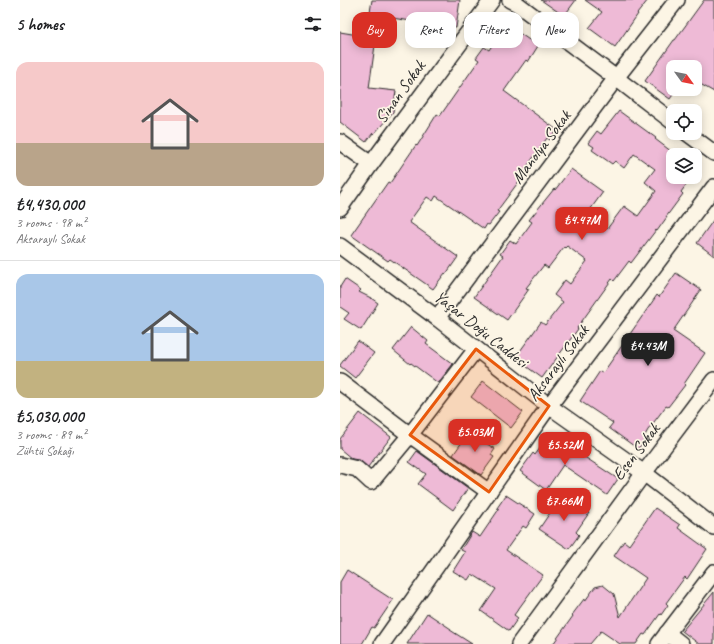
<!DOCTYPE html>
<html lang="en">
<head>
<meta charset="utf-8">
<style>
	body { margin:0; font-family:Caveat,sans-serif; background:#f6f6f6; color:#202124; height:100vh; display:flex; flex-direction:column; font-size:15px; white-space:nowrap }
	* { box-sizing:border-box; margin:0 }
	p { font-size:13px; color:#757577 }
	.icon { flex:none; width:22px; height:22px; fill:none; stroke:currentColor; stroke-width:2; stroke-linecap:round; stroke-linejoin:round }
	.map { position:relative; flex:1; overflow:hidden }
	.side { display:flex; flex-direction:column; background:#fff; width:340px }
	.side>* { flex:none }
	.top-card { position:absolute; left:12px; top:12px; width:302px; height:36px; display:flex; gap:8px }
	.needle { width:26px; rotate:123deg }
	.controls { position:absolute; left:326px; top:60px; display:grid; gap:8px }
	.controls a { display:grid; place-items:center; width:36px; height:36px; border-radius:8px; background:#fff; box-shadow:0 2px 10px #0003; font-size:20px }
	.price { position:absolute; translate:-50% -34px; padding:0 9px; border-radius:8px; background:#d93025; color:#fff; font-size:13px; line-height:26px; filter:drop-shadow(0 1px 2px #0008) }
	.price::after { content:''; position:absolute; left:50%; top:24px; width:12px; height:9px; margin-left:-6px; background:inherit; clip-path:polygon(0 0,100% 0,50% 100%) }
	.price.current { background:#222; color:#fff }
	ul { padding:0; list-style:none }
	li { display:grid; align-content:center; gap:8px; height:212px; padding:0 16px }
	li+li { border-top:1px solid #e0e0e0 }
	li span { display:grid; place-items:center; height:124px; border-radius:12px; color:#555 }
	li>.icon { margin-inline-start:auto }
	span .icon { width:72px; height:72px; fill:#fffc; stroke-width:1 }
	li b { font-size:17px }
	h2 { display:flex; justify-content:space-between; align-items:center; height:48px; padding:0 16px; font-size:17px }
	.tag { padding:0 14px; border-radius:12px; background:#fff; box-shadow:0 2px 10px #0003; font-size:14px; line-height:36px }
	.tag.current { background:#d93025; color:#fff }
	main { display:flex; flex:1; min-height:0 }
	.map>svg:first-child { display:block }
	.building { fill:#eebad6; stroke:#2b2b2b }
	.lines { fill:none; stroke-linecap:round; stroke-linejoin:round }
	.minor-casing { stroke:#2b2b2b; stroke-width:18 }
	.minor { stroke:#fcf5e5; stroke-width:15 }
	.marked { fill:#e8590c; fill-opacity:0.2; stroke:#e8590c; stroke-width:3; stroke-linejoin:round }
	.labels { text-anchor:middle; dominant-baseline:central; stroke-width:3.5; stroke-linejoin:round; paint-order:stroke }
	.street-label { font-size:17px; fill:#2b2b2b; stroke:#fcf5e5 }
</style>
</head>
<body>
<main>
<section class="side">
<h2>5 homes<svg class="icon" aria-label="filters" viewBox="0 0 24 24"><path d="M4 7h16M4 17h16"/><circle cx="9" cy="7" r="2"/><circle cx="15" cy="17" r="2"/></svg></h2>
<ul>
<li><span style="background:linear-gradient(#f6c9c9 65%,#b9a48a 0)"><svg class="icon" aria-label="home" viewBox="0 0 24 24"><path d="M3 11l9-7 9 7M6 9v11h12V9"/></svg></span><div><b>₺4,430,000</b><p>3 rooms · 98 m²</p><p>Aksaraylı Sokak</p></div></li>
<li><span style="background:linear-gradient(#a9c7e8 70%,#c2b280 0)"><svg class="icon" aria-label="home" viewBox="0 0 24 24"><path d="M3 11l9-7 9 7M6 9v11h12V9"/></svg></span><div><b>₺5,030,000</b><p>3 rooms · 89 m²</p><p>Zühtü Sokağı</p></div></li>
</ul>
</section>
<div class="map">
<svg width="374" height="644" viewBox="0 0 374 644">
	<rect width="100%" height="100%" fill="#fcf5e5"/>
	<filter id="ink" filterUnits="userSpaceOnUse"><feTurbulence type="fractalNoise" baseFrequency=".025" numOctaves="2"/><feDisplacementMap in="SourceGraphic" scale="8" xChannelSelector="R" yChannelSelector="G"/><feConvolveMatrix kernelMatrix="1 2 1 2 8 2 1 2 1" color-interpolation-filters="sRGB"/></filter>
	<g filter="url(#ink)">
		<!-- building -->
		<g class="building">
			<polygon points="32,0 120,0 116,28 52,18 52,21 29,18"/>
			<polygon points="201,0 236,0 224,16"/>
			<polygon points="245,0 308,0 297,14 298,14 275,47 249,28 262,12"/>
			<polygon points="364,0 374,0 374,92 355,81 355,64 353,67 333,67 333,89 337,89 330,99 305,81 334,40 335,40"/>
			<polygon points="166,24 198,46 188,62 186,60 164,91 217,130 210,140 207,138 186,168 188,169 157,211 159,212 149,225 147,224 144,229 96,196 93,201 87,197 69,222 118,257 106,274 105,273 93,289 50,259 48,261 11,235 48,182 50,183 76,145 77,146 97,114 100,116 139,60 136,58 144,47 149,50"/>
			<polygon points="0,32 36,38 29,88 56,91 53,112 34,134 33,133 26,142 0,122"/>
			<polygon points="279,111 316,138 315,139 336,155 333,155 333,177 352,177 341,192 343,194 326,217 327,217 317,231 316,230 291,263 289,261 274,281 272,279 237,328 238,329 202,378 175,358 201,322 205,325 223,302 214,295 225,280 230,284 247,261 227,246 225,248 224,247 208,268 204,265 186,288 189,289 167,320 134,297 163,256 160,254 170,240 176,244 192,222 189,220 214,189 215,190 231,169 263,192 247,214 267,229 284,206 298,216 316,191 305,182 315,169 294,154 284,168 275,161 272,164 252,150 254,147 248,143 257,131 261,134"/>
			<polygon points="374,219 374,256 357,243"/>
			<polygon points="336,273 361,290 333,331 365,353 344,384 345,385 328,407 326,406 308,430 304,437 305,439 298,449 269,428 273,423 240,401 260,371 263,373 317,295 319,297"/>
			<polygon points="5,279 21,290 19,292 31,298 38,303 21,330 4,319 9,313 0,307 0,287"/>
			<polygon points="71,327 88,341 86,344 113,364 98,383 71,363 70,364 53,350"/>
			<polygon points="18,341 34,353 15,378 0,366 0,365"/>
			<polygon points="143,381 183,412 171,428 131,397"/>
			<polygon points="20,413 51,437 28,467 19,460 12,459 0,449 0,439"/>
			<polygon points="129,432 155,449 151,455 154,457 141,475 113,455"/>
			<polygon points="212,432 235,449 234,450 278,479 267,495 223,465 206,490 180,471 193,453 195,455"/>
			<polygon points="77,451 128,488 113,510 78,484 86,474 69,462"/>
			<polygon points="166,495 195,514 186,528 183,526 166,550 203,575 174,615 178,618 169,631 141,611 156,589 132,574 128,580 113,571 125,552 121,550 132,532 140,537 159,509 157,508"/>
			<polygon points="222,495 249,513 236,532 239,535 229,549 199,529"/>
			<polygon points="315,508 340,525 338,528 367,549 347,579 345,577 326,603 328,605 321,615 320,614 305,635 303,634 296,644 280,644 261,631 250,644 213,644 233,616 232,615 244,599 245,601 255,587 263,585 274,594 280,617 306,578 274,556 284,541 289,545"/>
			<polygon points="7,570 53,600 34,628 32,627 22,644 0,644 0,582"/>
			<polygon points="374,592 374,644 359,644 342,631"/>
			<polygon points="87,613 111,629 110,630 132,644 67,644"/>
		</g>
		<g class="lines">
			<!-- minor casing -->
			<g class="minor-casing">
				<g id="minor">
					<polyline points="170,0 176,3 276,78 333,122"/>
					<polyline points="347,133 374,153"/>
					<polyline points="0,142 31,164"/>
					<polyline points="0,208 31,164 152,0"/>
					<polyline points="0,246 97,318 209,406 304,473 374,527"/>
					<polyline points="97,318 276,78 337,0"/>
					<polyline points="0,382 70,435 149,492"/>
					<polyline points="0,465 17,469 31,482 70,435 136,349"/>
					<polyline points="327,633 341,644"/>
					<polyline points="42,644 209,406 374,187"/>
					<polyline points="179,644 304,473 374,380"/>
					<polyline points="319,644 374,572"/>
				</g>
			</g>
			<!-- minor -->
			<use href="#minor" class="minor"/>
		</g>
	</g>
	<!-- marked area -->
	<path class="marked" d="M136,349L209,406L149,492L70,435Z"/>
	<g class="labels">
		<!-- street labels -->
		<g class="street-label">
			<text transform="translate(60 92) rotate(-54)">Sinan Sokak</text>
			<text transform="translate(201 147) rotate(-53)">Manolya Sokak</text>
			<text transform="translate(141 329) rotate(38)">Yaşar Doğu Caddesi</text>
			<text transform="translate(218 363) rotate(-53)">Aksaraylı Sokak</text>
			<text transform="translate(296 452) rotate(-53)">Esen Sokak</text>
		</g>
	</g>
</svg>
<div class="controls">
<a><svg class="needle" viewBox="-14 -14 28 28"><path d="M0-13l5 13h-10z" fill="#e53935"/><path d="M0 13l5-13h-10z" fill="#757577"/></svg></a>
<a><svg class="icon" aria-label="locate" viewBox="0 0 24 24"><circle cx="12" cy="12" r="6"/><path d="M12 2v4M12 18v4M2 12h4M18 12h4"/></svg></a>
<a><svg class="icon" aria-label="layers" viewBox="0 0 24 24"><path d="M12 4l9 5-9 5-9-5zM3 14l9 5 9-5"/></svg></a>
</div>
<b class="price" style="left:242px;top:241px">₺4.47M</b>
<b class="price current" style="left:308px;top:367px">₺4.43M</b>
<b class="price" style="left:135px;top:453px">₺5.03M</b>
<b class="price" style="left:225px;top:466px">₺5.52M</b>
<b class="price" style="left:224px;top:522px">₺7.66M</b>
<div class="top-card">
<a class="tag current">Buy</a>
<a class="tag">Rent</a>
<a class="tag">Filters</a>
<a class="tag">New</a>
</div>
</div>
</main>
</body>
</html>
